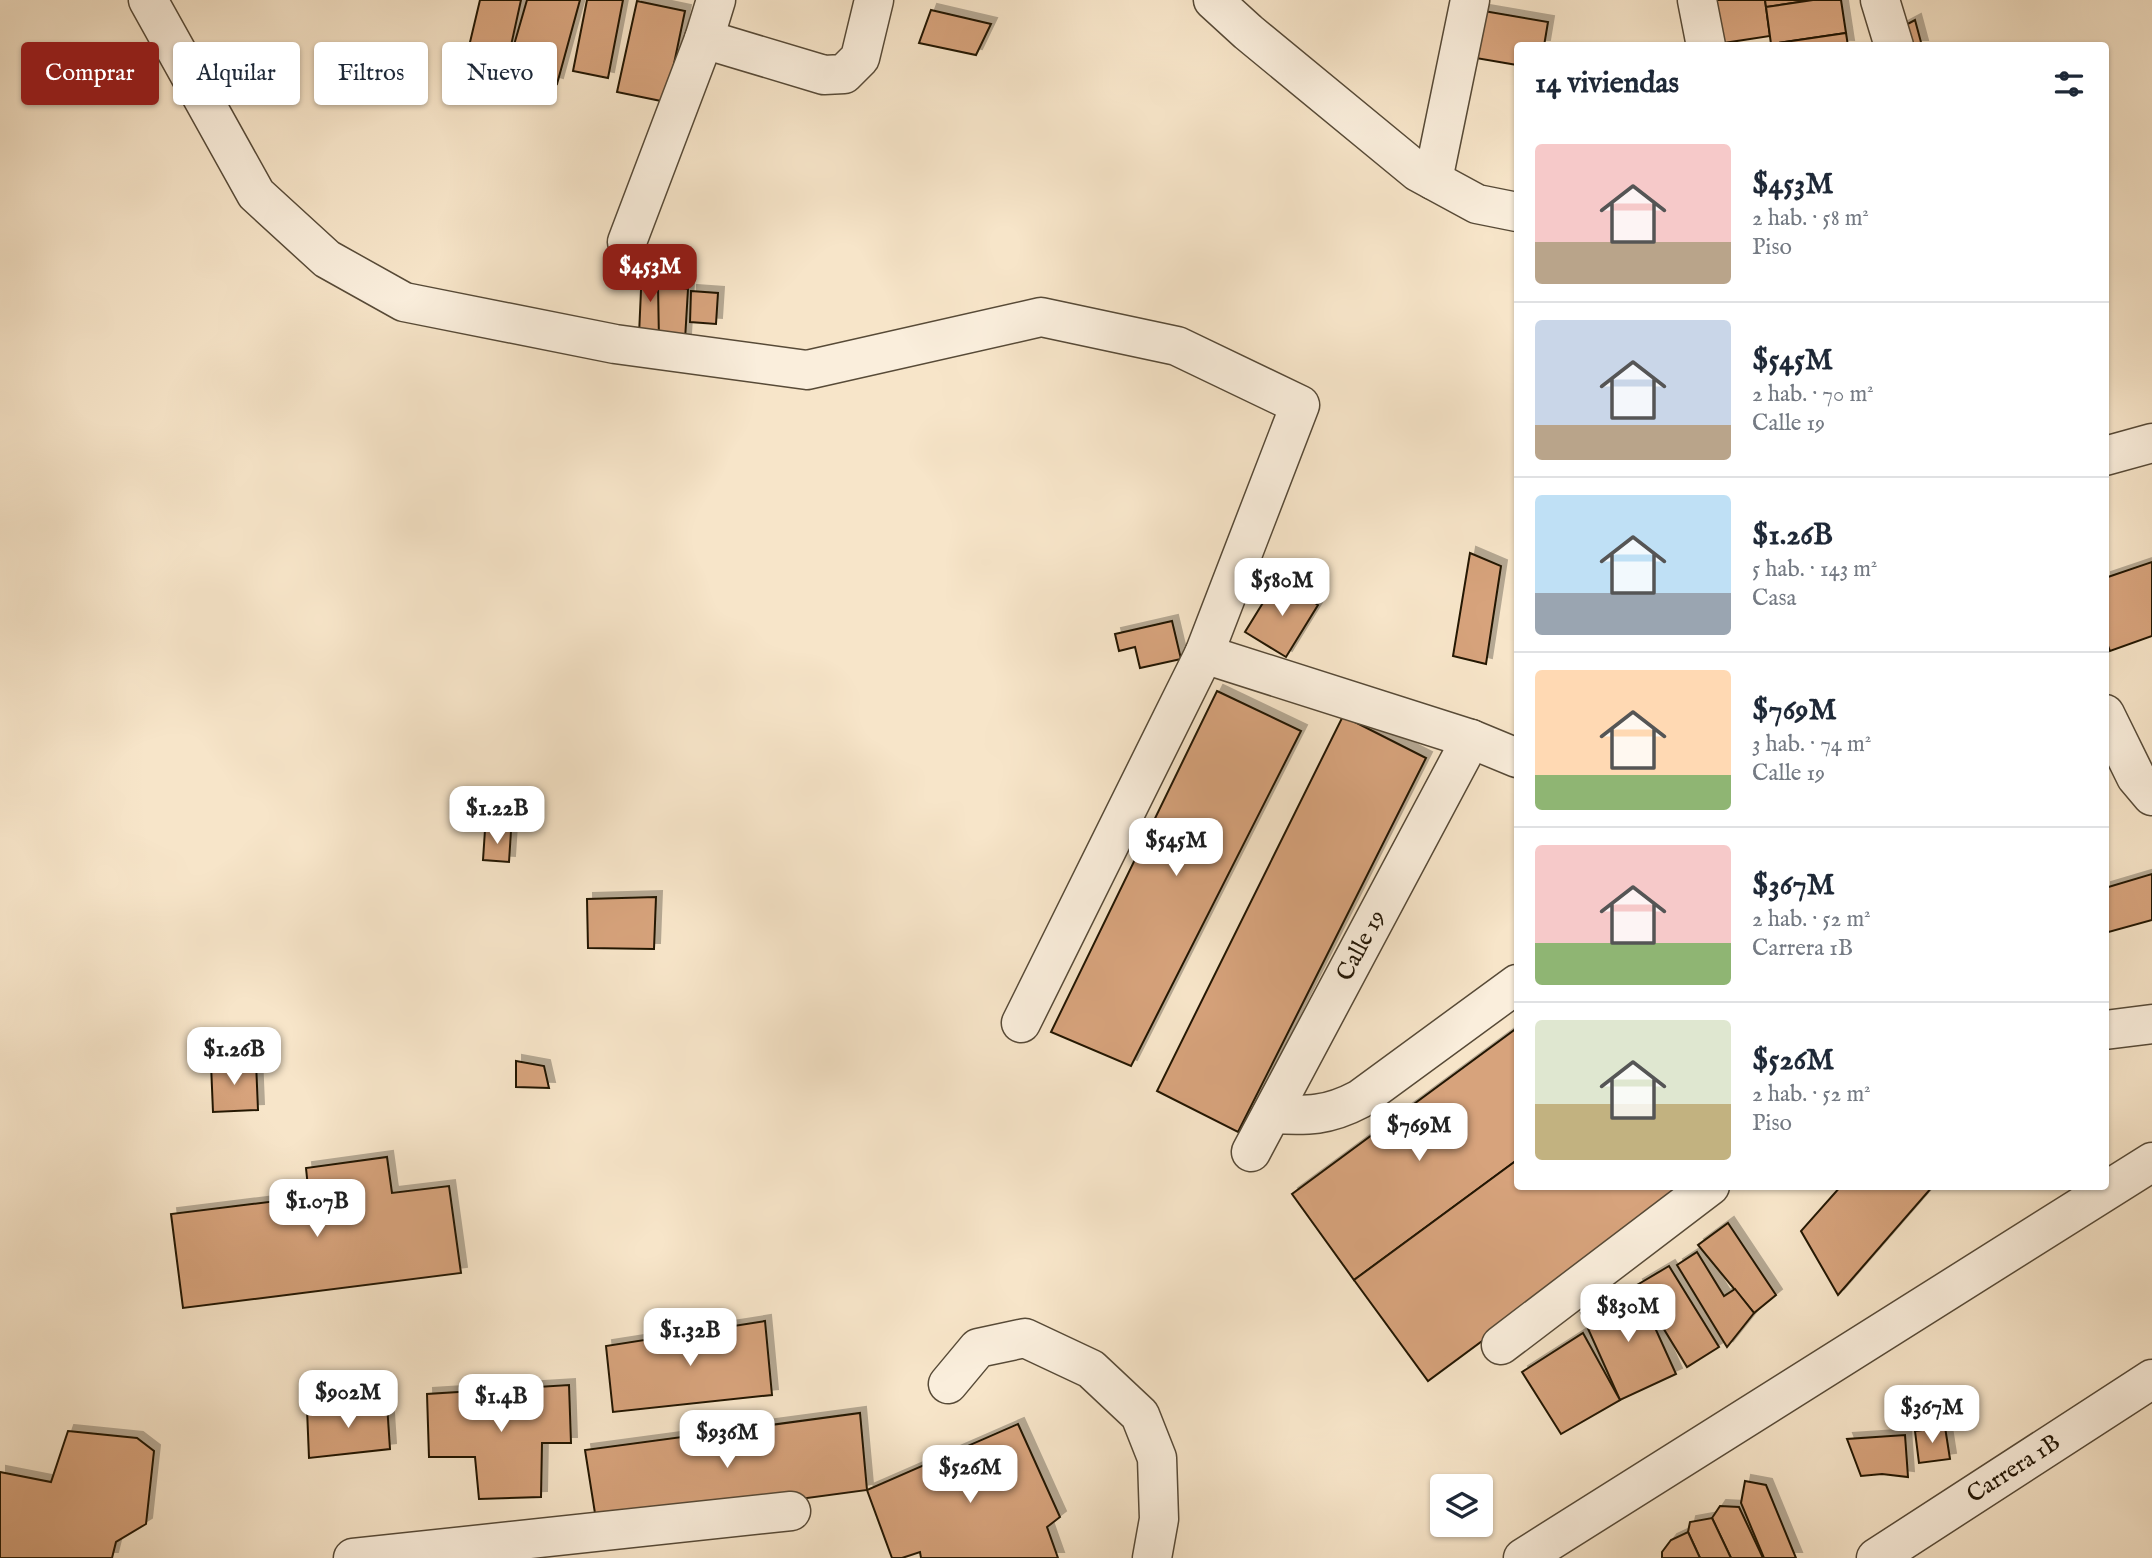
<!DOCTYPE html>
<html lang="es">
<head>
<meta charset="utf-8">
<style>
	body { margin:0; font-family:"IM FELL English",serif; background:#f2f2f3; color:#1f2937; height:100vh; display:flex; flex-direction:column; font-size:26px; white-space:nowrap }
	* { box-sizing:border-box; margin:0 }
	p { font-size:23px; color:#747a83 }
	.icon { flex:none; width:38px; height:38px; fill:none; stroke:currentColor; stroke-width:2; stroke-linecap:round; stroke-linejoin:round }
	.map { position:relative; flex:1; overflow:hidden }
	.side { position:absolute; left:1514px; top:42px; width:595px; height:1148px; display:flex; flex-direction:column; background:#fff; border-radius:7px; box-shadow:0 2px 5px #0004 }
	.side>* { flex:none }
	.top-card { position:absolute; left:21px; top:42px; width:665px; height:63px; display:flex; gap:14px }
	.controls { position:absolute; left:1430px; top:1474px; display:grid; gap:14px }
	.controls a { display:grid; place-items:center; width:63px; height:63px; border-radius:7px; background:#fff; box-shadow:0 2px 5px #0004; font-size:35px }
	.price { position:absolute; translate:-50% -60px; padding:0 16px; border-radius:14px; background:#fff; color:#222; font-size:23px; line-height:46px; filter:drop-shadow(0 2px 4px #0008) }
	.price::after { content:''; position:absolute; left:50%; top:42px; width:21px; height:16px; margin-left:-10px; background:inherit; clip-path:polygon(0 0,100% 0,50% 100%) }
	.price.on { background:#8f2418; color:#fff }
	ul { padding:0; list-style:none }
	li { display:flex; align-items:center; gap:21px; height:175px; padding:0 21px }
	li+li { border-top:2px solid #e0e1e3 }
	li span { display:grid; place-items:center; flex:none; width:196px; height:140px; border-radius:7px; color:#555 }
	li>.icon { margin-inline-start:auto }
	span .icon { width:84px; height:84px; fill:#fffc; stroke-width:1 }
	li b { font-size:30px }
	h2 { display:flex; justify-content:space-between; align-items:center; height:84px; padding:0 21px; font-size:30px }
	.tag { padding:0 24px; border-radius:7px; background:#fff; box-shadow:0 2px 5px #0004; font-size:24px; line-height:63px }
	.tag.on { background:#8f2418; color:#fff }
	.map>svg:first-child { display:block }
	.building { fill:#d7a37c; stroke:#221606; stroke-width:2; filter:url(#shadow) }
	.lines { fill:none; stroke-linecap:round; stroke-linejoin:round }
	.minor-casing { stroke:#574a37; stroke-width:41 }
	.minor { stroke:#faeedc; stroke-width:38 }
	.labels { text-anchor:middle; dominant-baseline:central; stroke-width:5; stroke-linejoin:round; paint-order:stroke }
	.street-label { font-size:24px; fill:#221606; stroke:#faeedc }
</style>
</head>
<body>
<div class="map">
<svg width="2152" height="1558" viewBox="0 0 2152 1558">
	<defs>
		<filter id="shadow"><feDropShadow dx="6" dy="-6" stdDeviation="0" flood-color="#0004"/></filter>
	</defs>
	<rect width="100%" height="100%" fill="#f7e5c9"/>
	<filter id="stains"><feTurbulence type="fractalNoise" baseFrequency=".00286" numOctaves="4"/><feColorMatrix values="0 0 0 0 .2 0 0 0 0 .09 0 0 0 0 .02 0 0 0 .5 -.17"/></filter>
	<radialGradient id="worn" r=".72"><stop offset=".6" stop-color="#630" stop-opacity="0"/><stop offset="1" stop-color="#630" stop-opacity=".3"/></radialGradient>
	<!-- building -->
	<g class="building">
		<polygon points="480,0 521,0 505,73 466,59"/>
		<polygon points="527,0 580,0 557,84 507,69"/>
		<polygon points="587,0 623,0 608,78 573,71"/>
		<polygon points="1710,0 1765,0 1770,36 1717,44"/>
		<polygon points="1765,0 1805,0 1806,1 1766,7"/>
		<polygon points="1813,0 1841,0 1846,33 1771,44 1766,7"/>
		<polygon points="637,1 685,11 666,102 617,92"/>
		<polygon points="931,10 991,24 976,55 919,43"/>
		<polygon points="1478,10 1548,22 1544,46 1517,46 1517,65 1470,57"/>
		<polygon points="1915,20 1922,46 1910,46 1902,27"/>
		<polygon points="1846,33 1848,46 1771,44"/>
		<polygon points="642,268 659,269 659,340 639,335"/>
		<polygon points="658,287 688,289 685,340 659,340"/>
		<polygon points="691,291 718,293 716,324 690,322"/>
		<polygon points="1470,553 1501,566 1486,664 1453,656"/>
		<polygon points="2152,562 2152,636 2110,651 2105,638 2105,578"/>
		<polygon points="1277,580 1318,605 1286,657 1245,632"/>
		<polygon points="1172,621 1181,659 1140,668 1135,647 1119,651 1115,634"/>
		<polygon points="1217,691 1301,731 1131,1066 1051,1032"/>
		<polygon points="1343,716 1426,758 1238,1132 1157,1091"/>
		<polygon points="485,830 511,831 509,862 483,860"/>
		<polygon points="2152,874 2152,920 2105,933 2105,888"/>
		<polygon points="656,897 654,949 588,948 587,899"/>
		<polygon points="1517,1028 1517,1160 1354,1280 1292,1194"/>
		<polygon points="516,1061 544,1066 549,1088 516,1087"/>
		<polygon points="256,1062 258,1110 213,1112 211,1064"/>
		<polygon points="387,1157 392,1193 449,1186 461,1273 183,1308 171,1214 309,1197 306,1168"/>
		<polygon points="1517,1160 1517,1186 1692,1186 1428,1381 1354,1280"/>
		<polygon points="1841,1186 1933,1186 1838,1295 1801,1231"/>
		<polygon points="1728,1223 1776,1295 1754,1313 1698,1245"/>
		<polygon points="1697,1252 1724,1296 1735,1289 1754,1313 1727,1347 1677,1265"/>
		<polygon points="1669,1266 1719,1347 1687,1367 1637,1285"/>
		<polygon points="1637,1288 1676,1374 1620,1400 1581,1313"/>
		<polygon points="765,1321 772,1395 613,1412 606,1346"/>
		<polygon points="1583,1333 1620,1400 1561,1434 1522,1372"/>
		<polygon points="569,1385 571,1443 542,1443 541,1497 479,1499 475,1457 429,1457 427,1394"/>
		<polygon points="387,1404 390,1449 309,1458 307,1409"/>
		<polygon points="860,1413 867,1490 597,1526 585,1450"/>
		<polygon points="1018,1424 1060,1517 1047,1527 1058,1558 921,1558 920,1552 902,1558 892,1558 867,1490"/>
		<polygon points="1945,1427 1950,1459 1919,1463 1915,1431"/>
		<polygon points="68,1431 137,1438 154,1451 146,1524 116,1542 112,1558 0,1558 0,1472 51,1482"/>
		<polygon points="1905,1435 1908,1477 1882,1474 1861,1476 1847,1439"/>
		<polygon points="1745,1481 1766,1485 1796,1558 1764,1558 1741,1503"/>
		<polygon points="1720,1506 1739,1507 1763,1558 1731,1558 1712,1518"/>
		<polygon points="1712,1518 1731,1558 1700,1558 1688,1532 1690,1522"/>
		<polygon points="1688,1532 1700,1558 1662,1558 1662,1552 1671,1540"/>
	</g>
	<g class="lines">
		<!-- minor casing -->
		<g class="minor-casing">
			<g id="minor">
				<polyline points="148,0 256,194 327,259 404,302 615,344 807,370 1041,317 1177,346 1300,405 1204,654 1021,1023"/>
				<polyline points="1213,0 1248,32 1418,172 1477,204 1517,212"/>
				<polyline points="1697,0 1706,46"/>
				<polyline points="1880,0 1894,46"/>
				<polyline points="704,39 824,75 844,74 860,58 874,0"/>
				<polyline points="1433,180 1470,0"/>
				<polyline points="627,242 704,39 716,0"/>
				<polyline points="2105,456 2152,443"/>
				<polyline points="1204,654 1471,739 1517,758"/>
				<polyline points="2105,714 2136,777 2152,796"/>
				<polyline points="2105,1030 2152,1024"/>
				<path d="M1272,1114C1308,1116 1328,1116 1360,1099L1517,984"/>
				<path id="s1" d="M1251,1152L1471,739"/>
				<polyline points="1501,1345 1710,1186"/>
				<polyline points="948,1384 978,1348 1025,1338 1091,1369 1140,1415 1157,1458 1159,1519 1152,1558"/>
				<polyline points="353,1558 791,1511"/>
				<polyline points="1523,1558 2152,1162"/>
				<path id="s2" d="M1876,1558L2152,1379"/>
			</g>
		</g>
		<!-- minor -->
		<use href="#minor" class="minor"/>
	</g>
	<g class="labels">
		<!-- street labels -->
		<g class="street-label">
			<text stroke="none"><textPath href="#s1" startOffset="234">Calle 19</textPath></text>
			<text stroke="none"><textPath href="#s2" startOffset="164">Carrera 1B</textPath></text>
		</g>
	</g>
	<rect width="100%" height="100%" filter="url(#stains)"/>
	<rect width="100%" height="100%" fill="url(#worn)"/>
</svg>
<div class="controls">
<a><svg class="icon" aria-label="layers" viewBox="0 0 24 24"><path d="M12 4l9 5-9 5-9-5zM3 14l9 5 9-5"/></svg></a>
</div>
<b class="price on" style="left:650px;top:304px">$453M</b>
<b class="price" style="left:1282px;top:618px">$580M</b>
<b class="price" style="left:497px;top:846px">$1.22B</b>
<b class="price" style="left:1176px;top:878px">$545M</b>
<b class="price" style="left:234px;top:1087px">$1.26B</b>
<b class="price" style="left:1419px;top:1163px">$769M</b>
<b class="price" style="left:317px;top:1239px">$1.07B</b>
<b class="price" style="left:1628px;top:1344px">$830M</b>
<b class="price" style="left:690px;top:1368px">$1.32B</b>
<b class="price" style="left:348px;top:1430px">$902M</b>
<b class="price" style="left:501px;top:1434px">$1.4B</b>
<b class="price" style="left:1932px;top:1445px">$367M</b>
<b class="price" style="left:727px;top:1470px">$936M</b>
<b class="price" style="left:970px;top:1505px">$526M</b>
<div class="top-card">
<a class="tag on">Comprar</a>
<a class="tag">Alquilar</a>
<a class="tag">Filtros</a>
<a class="tag">Nuevo</a>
</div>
<section class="side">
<h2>14 viviendas<svg class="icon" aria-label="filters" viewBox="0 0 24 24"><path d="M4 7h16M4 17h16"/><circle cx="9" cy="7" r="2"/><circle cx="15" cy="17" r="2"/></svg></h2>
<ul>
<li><span style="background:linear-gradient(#f6c9c9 70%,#b9a48a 0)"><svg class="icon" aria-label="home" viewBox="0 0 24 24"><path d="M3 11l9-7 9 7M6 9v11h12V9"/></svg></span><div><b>$453M</b><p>2 hab. · 58 m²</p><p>Piso</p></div></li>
<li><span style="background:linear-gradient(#c9d6e8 75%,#b9a48a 0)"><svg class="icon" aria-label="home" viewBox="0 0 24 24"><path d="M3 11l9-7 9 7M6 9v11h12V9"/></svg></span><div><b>$545M</b><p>2 hab. · 70 m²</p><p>Calle 19</p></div></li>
<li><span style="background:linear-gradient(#bfe0f5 70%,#9aa5b1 0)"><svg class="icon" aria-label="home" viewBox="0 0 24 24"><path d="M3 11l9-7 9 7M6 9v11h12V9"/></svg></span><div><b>$1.26B</b><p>5 hab. · 143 m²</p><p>Casa</p></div></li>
<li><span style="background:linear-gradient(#ffd9b3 75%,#8fb573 0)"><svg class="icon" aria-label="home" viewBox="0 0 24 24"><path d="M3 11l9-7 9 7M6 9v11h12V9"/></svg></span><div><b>$769M</b><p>3 hab. · 74 m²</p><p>Calle 19</p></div></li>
<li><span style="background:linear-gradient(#f6c9c9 70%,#8fb573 0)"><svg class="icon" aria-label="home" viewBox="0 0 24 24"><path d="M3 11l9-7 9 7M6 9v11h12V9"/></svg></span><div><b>$367M</b><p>2 hab. · 52 m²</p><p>Carrera 1B</p></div></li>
<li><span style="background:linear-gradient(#dfe7d0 60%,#c2b280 0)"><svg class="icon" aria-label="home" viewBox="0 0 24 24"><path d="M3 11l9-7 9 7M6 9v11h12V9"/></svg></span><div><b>$526M</b><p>2 hab. · 52 m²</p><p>Piso</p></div></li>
</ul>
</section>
</div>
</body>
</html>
